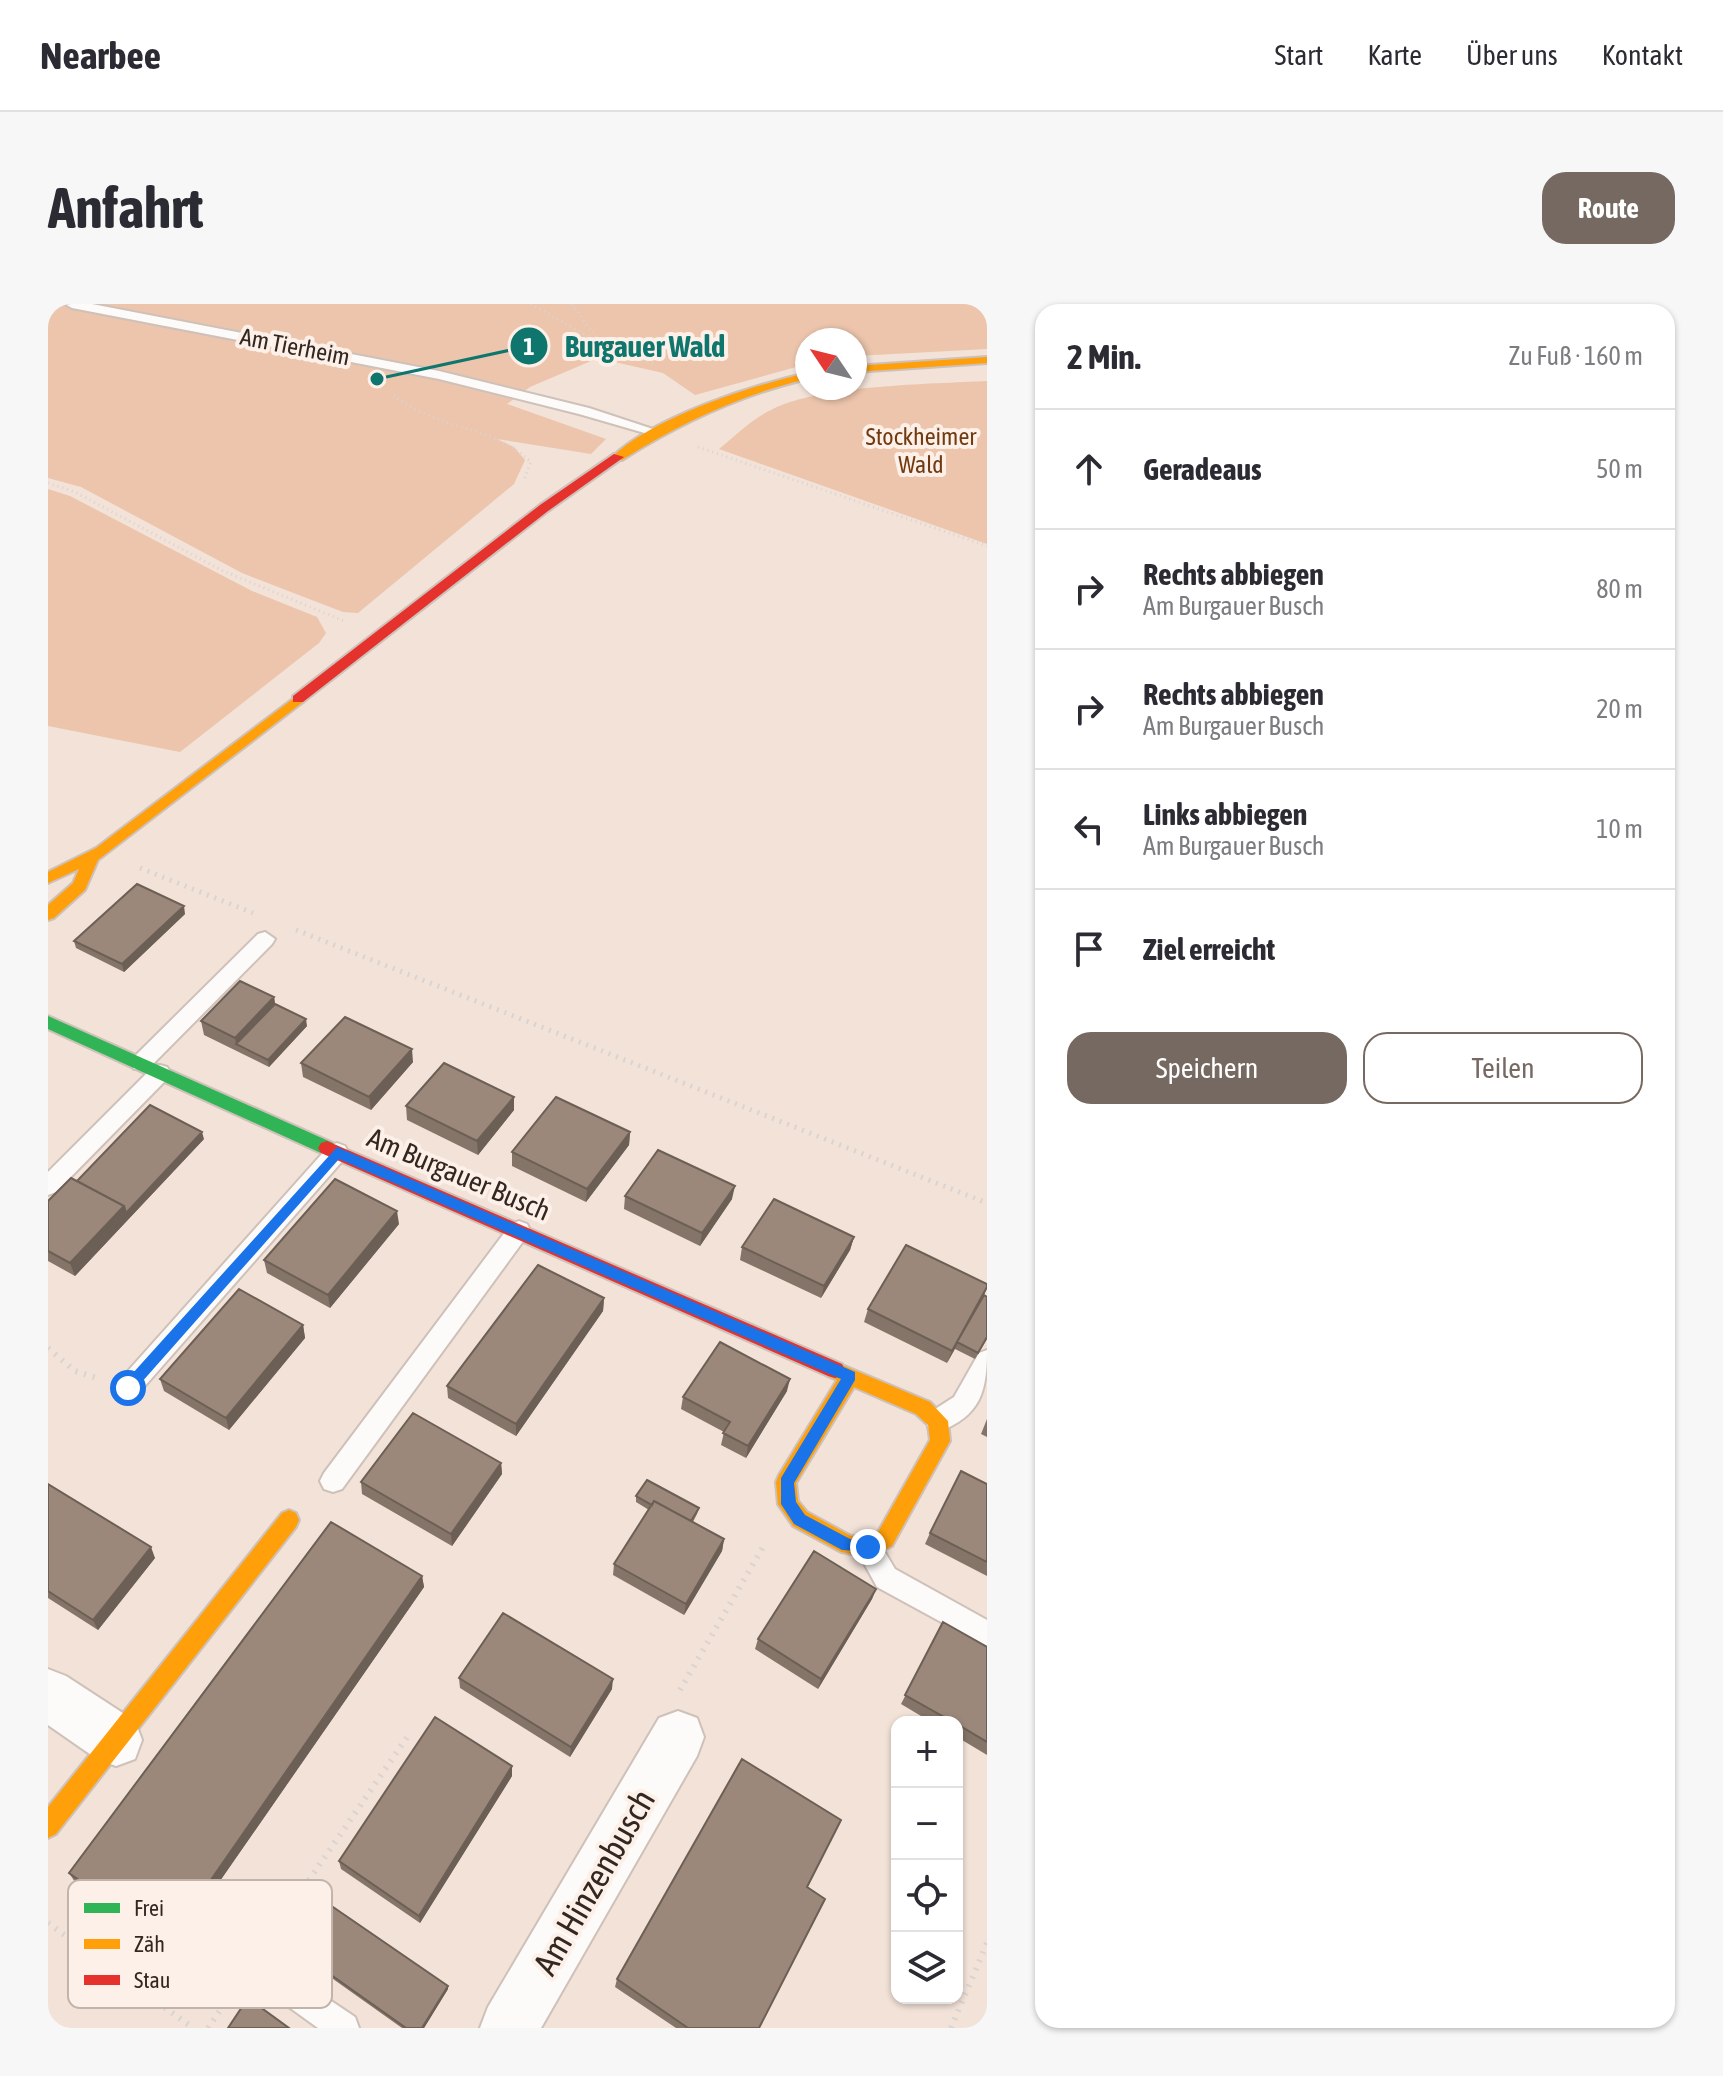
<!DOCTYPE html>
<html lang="de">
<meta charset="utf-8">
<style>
:root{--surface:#fff;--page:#f7f7f7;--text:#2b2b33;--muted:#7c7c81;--line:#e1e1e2;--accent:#766961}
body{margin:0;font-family:"Asap Condensed",sans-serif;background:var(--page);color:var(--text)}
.controls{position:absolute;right:24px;bottom:24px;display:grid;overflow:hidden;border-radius:16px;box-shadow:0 2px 6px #0004}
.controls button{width:72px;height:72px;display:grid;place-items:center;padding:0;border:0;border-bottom:2px solid var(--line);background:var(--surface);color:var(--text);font:40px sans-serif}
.compass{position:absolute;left:747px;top:24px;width:72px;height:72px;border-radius:50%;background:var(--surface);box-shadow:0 2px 6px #0004;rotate:305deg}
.stop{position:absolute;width:24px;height:24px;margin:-18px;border:6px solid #1a73e8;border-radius:50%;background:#fff}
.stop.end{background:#1a73e8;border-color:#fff;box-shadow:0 2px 8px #0008}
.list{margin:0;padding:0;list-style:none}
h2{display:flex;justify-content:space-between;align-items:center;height:104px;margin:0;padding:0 32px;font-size:34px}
h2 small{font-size:26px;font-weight:400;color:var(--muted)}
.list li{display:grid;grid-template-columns:52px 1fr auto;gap:24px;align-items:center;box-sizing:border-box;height:120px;padding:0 32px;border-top:2px solid var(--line)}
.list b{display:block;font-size:30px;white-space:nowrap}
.list p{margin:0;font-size:26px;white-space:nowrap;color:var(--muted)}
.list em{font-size:26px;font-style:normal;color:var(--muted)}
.actions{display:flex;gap:16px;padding:24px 32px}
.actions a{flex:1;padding:18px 0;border:2px solid var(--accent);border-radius:24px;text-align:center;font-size:28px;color:var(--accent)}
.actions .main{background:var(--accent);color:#fff}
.icon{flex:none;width:44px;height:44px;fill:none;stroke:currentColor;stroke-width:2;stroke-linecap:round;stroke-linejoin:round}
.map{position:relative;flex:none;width:939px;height:1724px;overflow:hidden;border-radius:24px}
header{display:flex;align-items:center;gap:48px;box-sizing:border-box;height:112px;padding:0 40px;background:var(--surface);border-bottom:2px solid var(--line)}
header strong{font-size:38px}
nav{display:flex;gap:44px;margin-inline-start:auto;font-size:28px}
.intro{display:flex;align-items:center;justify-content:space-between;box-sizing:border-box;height:192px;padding:0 48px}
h1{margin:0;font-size:56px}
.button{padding:20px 36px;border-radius:24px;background:var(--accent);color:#fff;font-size:28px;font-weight:700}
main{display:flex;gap:48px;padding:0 48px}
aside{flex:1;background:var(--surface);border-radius:24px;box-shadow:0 2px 6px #0004}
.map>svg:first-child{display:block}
.green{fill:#ecc5ac}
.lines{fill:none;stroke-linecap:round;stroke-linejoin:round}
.lane-casing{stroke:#cec1b9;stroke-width:4}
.street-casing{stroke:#cec1b9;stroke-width:4}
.fast-casing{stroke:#cec1b9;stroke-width:4}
.slow-casing{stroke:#cec1b9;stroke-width:4}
.jam-casing{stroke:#cec1b9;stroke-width:4}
.path-far2{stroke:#d9d4d1;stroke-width:3;stroke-dasharray:1 4;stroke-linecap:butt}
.path-far1{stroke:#d9d4d1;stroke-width:5;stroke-dasharray:2 6;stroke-linecap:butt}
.path{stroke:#d9d4d1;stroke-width:6;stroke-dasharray:2 7;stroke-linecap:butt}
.lane{fill:#fdfbf9;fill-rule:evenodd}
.street{fill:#fdfbf9;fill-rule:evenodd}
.fast{fill:#30b455;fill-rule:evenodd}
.slow{fill:#ff9f0a;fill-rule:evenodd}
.jam{fill:#e5322d;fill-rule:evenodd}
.wall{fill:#857569}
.shaded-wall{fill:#6c5f55}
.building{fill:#9b887a;stroke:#6c5f55;stroke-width:2}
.route{fill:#1a73e8}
.labels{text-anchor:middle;stroke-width:8;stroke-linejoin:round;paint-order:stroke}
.far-street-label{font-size:24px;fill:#332821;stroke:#fdf0e9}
.far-park-label{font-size:24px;fill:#713a10;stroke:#fdf0e9}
.street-label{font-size:28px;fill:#332821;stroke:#fdf0e9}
.near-street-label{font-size:34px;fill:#332821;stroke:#fdf0e9}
.key{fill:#fdf0e9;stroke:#c0b4ad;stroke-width:2}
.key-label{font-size:22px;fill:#332821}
.leader{fill:none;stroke:#0f766e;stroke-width:3}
.callout-dot{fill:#0f766e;stroke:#fdf0e9;stroke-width:3}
.mark-label{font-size:24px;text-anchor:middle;font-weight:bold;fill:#fff}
.callout-label{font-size:30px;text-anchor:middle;font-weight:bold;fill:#0f766e;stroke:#fdf0e9;stroke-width:8;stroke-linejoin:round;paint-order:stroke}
</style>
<header>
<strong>Nearbee</strong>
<nav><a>Start</a><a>Karte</a><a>Über uns</a><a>Kontakt</a></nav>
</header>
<div class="intro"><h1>Anfahrt</h1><a class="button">Route</a></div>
<main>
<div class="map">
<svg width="939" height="1724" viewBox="0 0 939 1724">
<rect width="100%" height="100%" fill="#f2e2d8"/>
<path class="green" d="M 0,0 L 939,0 L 939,45 L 807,52 L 807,36 L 759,36 L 759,60 L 647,91 L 615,69 L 562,57 L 543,57 L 482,83 L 459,100 L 558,135 L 543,150 L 449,135 L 466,143 L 477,156 L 466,180 L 310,309 L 295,308 L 194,269 L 33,183 L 0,174 Z
M 939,77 L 939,240 L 671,145 C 688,131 705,114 725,105 C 773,81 883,80 939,77 Z
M 0,185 L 22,192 L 204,287 L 269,313 L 278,329 L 271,339 L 132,448 L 0,422 Z"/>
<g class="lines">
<g class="lane-casing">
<path id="lane" d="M 17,0 L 44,0 L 391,67 L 541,104 L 614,128 L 607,132 L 531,110 L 391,75 L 24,4 Z
M 217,628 L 227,635 L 224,640 L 100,765 L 86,765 L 83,759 L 86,753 L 210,630 Z
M 112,761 L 119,763 L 123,769 L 119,775 L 8,888 L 0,891 L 0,868 L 105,763 Z
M 289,839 L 297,842 L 300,848 L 297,854 L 89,1091 L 80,1095 L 71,1091 L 68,1084 L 71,1077 L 281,842 Z
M 471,917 L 479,920 L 482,926 L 479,932 L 294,1185 L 285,1188 L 276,1185 L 272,1177 L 276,1169 L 463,920 Z
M 939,1046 C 939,1087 933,1112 890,1128 L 881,1125 L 878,1117 L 881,1109 L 906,1093 L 931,1049 Z
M 820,1231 L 829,1235 L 847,1265 L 939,1316 L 939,1343 L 829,1283 L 807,1243 L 811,1235 Z
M 231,1662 L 307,1713 L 311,1724 L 270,1724 L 220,1688 L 216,1677 L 220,1666 Z"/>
</g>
<g class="street-casing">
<path id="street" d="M 0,1365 L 18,1372 L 87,1417 L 94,1436 L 87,1455 L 68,1462 L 49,1455 L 0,1421 Z
M 630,1407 L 649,1414 L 656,1433 L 649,1452 L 493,1724 L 432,1724 L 440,1703 L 611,1414 Z"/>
</g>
<g class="fast-casing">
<path id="fast" d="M 0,712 L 285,839 L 288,844 L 285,849 L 273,849 L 0,725 Z"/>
</g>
<g class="slow-casing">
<path id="slow" d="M 939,53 L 939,59 L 807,68 L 807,62 Z
M 759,69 L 759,75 C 692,91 632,119 574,156 L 564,153 C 606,113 702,82 759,69 Z
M 250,391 L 255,392 L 255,398 L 50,556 L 37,586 L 6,614 L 0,616 L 0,601 L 25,579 L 31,565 L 0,579 L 0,568 L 48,544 Z
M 787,1058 L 882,1098 L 900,1117 L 902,1137 L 844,1242 L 820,1253 L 793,1248 L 745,1222 L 730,1200 L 728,1178 L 731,1171 L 789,1076 L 780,1072 L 777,1066 L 780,1060 ZM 806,1083 L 868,1110 L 880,1121 L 882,1136 L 830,1228 L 819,1233 L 803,1232 L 759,1208 L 750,1197 L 748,1179 Z
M 241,1206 L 248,1209 L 251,1216 L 248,1223 L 8,1530 L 0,1534 L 0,1503 L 234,1209 Z"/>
</g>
<g class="jam-casing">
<path id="jam" d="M 566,150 L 576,153 L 500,207 L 255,398 L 245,398 L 245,392 L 492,201 Z
M 279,837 L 794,1060 L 797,1066 L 794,1072 L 787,1074 L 780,1072 L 273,849 L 270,844 L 273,839 Z"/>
</g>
<path class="path-far2" d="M 483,0 L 553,40 L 608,61
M 524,0 L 550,36
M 346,91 C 387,126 444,120 483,158 L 476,176
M 650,143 L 939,242
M 0,179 L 27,188 L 173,266 L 296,317"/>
<path class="path-far1" d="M 92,564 L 205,609
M 248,626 L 939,899"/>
<path class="path" d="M 0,1044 L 27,1067 L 49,1074
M 632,1386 L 715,1243
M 0,1619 L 145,1724
M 215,1643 L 362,1429
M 160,1724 L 194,1674
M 903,1724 L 939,1639"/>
<use href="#lane" class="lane"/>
<use href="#street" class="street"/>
<use href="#fast" class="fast"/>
<use href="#slow" class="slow"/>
<use href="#jam" class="jam"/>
</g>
<path class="wall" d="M 137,610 L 76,668 L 28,644 L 26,637 Z
M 226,693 L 227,700 L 259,722 L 221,763 L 156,731 L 153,717 Z
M 365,758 L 323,806 L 255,773 L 253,759 Z
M 466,793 L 466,806 L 430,851 L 359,816 L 358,802 Z
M 582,828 L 581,841 L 538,898 L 464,862 L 464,848 Z
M 156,835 L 27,972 L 0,957 L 0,897 L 29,877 Z
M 577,892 L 684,895 L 652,942 L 576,905 Z
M 351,920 L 282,1004 L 219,969 L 216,956 Z
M 806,933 L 802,946 L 773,994 L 692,956 L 694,943 Z
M 939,984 L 936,991 L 939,993 L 939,1035 L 927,1055 L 907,1045 L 899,1059 L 816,1018 L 820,1005 Z
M 556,994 L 555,1007 L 468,1132 L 400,1094 L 399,1082 Z
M 255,1021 L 257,1034 L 181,1126 L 116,1087 L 112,1075 Z
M 739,1087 L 698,1154 L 673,1141 L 676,1128 L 633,1105 L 635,1093 Z
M 939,1115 L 939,1133 L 933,1130 Z
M 453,1159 L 454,1170 L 404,1242 L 314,1190 L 313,1178 Z
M 0,1180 L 107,1254 L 50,1326 L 0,1294 Z
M 939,1180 L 939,1272 L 877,1240 L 882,1229 Z
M 588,1192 L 651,1204 L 649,1210 L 645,1218 L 676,1235 L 674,1247 L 636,1311 L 565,1271 L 566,1260 L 601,1206 L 588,1198 Z
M 374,1272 L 376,1283 L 124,1646 L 27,1578 L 21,1569 Z
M 828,1285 L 824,1295 L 770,1385 L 707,1345 L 710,1335 Z
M 895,1318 L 939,1343 L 939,1451 L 909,1433 L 909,1418 L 883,1418 L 853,1400 Z
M 411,1374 L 564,1385 L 522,1453 L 412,1384 Z
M 464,1462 L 464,1472 L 372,1619 L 293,1565 L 291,1557 Z
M 759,1583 L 711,1724 L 628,1724 L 567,1683 L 569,1675 Z
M 238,1639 L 400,1685 L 376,1724 L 354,1724 L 240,1643 Z"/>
<path class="shaded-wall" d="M 136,602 L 137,610 L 76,668 L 74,660 Z
M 226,693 L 228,707 L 188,740 L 187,734 Z
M 258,715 L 259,722 L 221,763 L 220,756 Z
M 364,745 L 365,758 L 323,806 L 321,793 Z
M 466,793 L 466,806 L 430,851 L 429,837 Z
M 154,828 L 156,835 L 27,972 L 22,959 L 76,902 Z
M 582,828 L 581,841 L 538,898 L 539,885 Z
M 687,882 L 684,895 L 652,942 L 654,929 Z
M 349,907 L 351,920 L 282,1004 L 280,991 Z
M 806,933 L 802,946 L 773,994 L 776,982 Z
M 939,983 L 935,993 L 899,1059 L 904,1047 Z
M 556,994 L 555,1007 L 468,1132 L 468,1120 Z
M 255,1021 L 257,1034 L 181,1126 L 178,1114 Z
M 742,1075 L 739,1087 L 698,1154 L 700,1142 Z
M 453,1159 L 454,1170 L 404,1242 L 403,1230 Z
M 676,1235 L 674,1247 L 636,1311 L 638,1300 Z
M 103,1243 L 107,1254 L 50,1326 L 45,1316 Z
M 374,1272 L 376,1283 L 124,1646 L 119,1639 Z
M 828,1285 L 824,1295 L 770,1385 L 773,1375 Z
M 565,1375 L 564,1385 L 522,1453 L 523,1443 Z
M 464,1462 L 464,1472 L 372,1619 L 371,1612 Z
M 400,1682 L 400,1685 L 376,1724 L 374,1724 Z"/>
<path class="building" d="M 89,580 L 136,602 L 74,660 L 26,637 Z
M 192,677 L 226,693 L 187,734 L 153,717 Z
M 227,700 L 258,715 L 220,756 L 188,740 Z
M 297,713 L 364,745 L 321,793 L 253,759 Z
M 396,759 L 466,793 L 429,837 L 358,802 Z
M 508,793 L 582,828 L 539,885 L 464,848 Z
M 102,801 L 154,828 L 78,909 L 76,902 L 29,877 Z
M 610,846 L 687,882 L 654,929 L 577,892 Z
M 23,874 L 76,902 L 22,959 L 0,947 L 0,897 Z
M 287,875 L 349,907 L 280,991 L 216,956 Z
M 726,895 L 806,933 L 776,982 L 694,943 Z
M 858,941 L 939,980 L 939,983 L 904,1047 L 820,1005 Z
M 490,961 L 556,994 L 468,1120 L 399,1082 Z
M 191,985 L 255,1021 L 178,1114 L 112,1075 Z
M 936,991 L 939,993 L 939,1033 L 930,1049 L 909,1038 Z
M 672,1038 L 742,1075 L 700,1142 L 675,1129 L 682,1118 L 635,1093 Z
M 365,1109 L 453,1159 L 403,1230 L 313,1178 Z
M 913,1167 L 939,1180 L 939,1258 L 882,1229 Z
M 599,1176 L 651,1204 L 643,1217 L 606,1197 L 604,1201 L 588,1192 Z
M 0,1180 L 103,1243 L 45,1316 L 0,1287 Z
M 606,1197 L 676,1235 L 638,1300 L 566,1260 Z
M 283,1218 L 374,1272 L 119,1639 L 21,1569 Z
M 766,1247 L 828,1285 L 773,1375 L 710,1335 Z
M 455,1309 L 565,1375 L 523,1443 L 411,1374 Z
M 895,1318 L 939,1343 L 939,1438 L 909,1420 L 909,1418 L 905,1418 L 857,1391 Z
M 387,1413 L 464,1462 L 371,1612 L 291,1557 Z
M 694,1455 L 793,1516 L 759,1583 L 777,1595 L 711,1724 L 640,1724 L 569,1675 Z
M 269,1592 L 400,1682 L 374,1724 L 358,1724 L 238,1639 Z
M 200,1694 L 241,1724 L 180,1724 Z"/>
<path class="route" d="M 289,843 L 807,1068 L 807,1076 L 746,1179 L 748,1198 L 757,1211 L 802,1235 L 825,1238 L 825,1248 L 794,1246 L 746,1220 L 733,1200 L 733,1174 L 793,1075 L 291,855 L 85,1088 L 75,1088 L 75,1080 Z"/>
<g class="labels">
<g class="far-street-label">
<text transform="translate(247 43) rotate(11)" y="8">Am Tierheim</text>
</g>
<g class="far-park-label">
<text x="873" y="141">Stockheimer<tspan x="873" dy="28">Wald</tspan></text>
</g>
<g class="street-label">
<text transform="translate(411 870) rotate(23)" y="10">Am Burgauer Busch</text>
</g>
<g class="near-street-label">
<text transform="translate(546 1578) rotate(-60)" y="12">Am Hinzenbusch</text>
</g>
</g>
<rect x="20" y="1576" width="264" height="128" rx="12" class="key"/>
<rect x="36" y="1599" width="36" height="10" fill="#30b455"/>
<rect x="36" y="1635" width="36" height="10" fill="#ff9f0a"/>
<rect x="36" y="1671" width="36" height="10" fill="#e5322d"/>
<g class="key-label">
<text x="86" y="1612">Frei</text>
<text x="86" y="1648">Zäh</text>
<text x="86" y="1684">Stau</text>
</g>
<path class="leader" d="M329 75L481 42"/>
<g class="callout-dot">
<circle cx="329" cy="75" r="8"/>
<circle cx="481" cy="42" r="20"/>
</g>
<g class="mark-label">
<text x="481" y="51">1</text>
</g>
<g class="callout-label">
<text x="597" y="53">Burgauer Wald</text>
</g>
</svg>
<div class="controls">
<button>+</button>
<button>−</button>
<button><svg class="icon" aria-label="locate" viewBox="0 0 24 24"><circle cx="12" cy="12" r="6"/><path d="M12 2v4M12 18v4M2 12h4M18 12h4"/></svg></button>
<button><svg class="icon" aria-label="layers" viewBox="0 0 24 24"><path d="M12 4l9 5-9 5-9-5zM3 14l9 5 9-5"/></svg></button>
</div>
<svg class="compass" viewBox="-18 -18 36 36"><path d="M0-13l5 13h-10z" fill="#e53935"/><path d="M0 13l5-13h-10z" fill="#7c7c81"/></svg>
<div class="stop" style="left:80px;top:1084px"></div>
<div class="stop end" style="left:820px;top:1243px"></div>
</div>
<aside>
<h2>2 Min.<small>Zu Fuß · 160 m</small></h2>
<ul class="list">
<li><svg class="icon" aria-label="ahead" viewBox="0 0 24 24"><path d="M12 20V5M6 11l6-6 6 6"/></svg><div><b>Geradeaus</b></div><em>50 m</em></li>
<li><svg class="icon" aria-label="right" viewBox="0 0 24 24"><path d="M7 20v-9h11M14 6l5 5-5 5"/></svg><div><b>Rechts abbiegen</b><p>Am Burgauer Busch</p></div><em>80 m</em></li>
<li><svg class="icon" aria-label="right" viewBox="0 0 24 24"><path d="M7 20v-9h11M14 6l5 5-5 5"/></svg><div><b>Rechts abbiegen</b><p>Am Burgauer Busch</p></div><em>20 m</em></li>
<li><svg class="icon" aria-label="left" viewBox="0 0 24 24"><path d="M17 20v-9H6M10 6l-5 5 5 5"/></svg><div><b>Links abbiegen</b><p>Am Burgauer Busch</p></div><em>10 m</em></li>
<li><svg class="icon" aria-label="arrive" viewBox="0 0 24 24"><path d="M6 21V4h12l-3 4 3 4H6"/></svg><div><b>Ziel erreicht</b></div></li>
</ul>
<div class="actions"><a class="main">Speichern</a><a>Teilen</a></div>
</aside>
</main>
